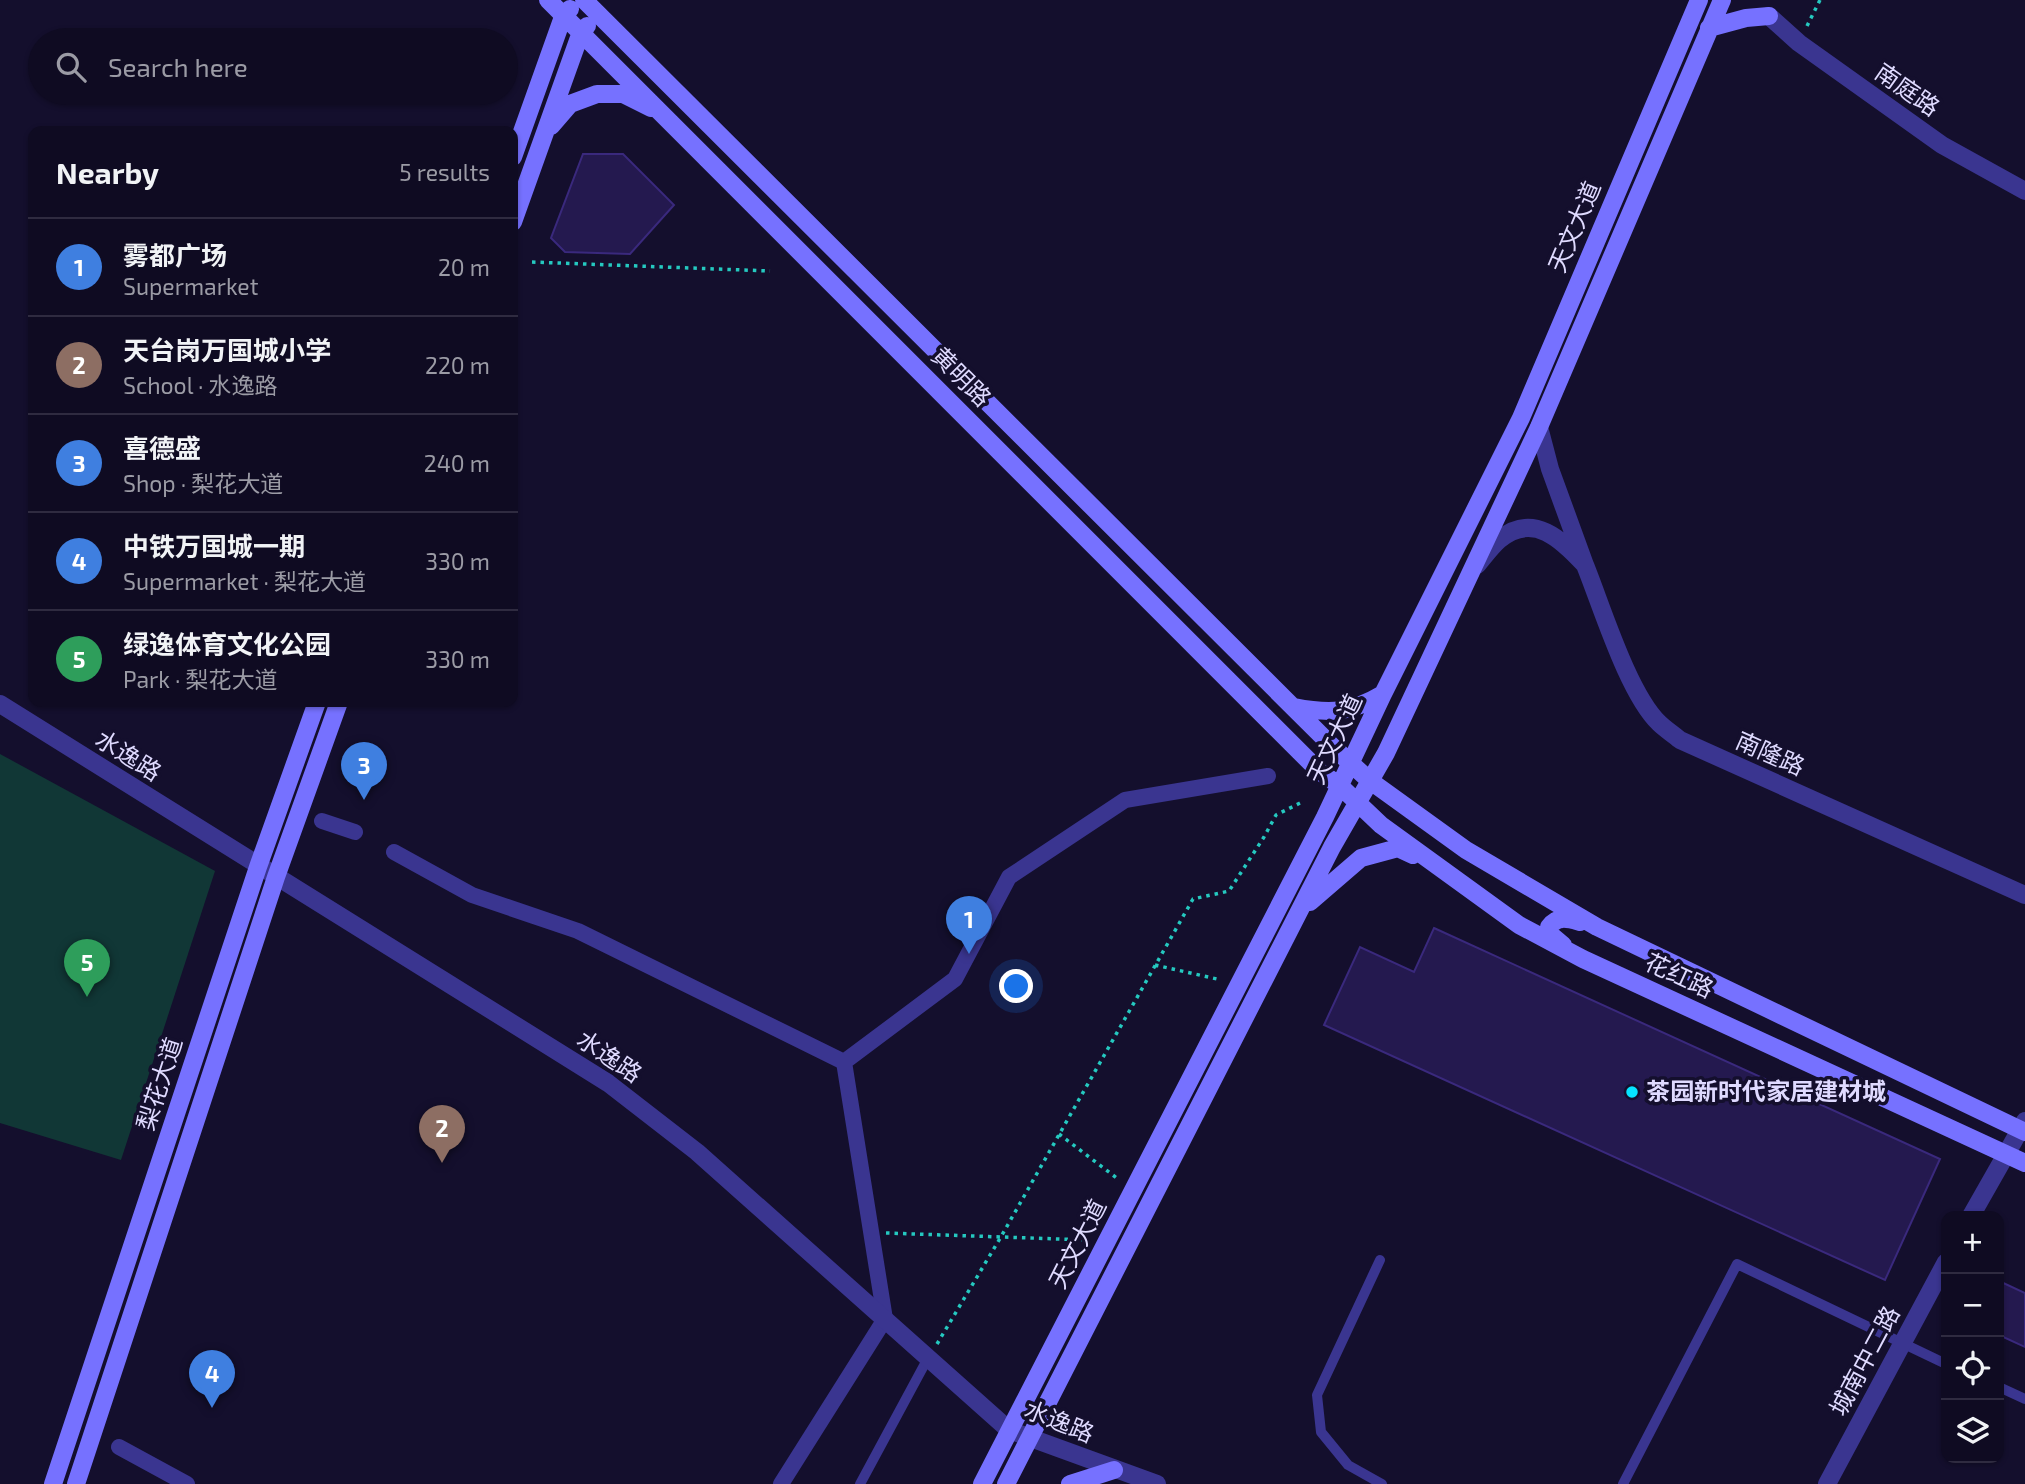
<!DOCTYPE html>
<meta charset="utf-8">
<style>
:root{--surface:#0f0b22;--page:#18142a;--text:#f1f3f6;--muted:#9b9ba5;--line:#2f2b40;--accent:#06e3ff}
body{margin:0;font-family:"Exo 2","Noto Sans SC",sans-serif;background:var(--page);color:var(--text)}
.controls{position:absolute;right:21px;bottom:21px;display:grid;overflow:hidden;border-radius:14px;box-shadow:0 2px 5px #0004}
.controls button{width:63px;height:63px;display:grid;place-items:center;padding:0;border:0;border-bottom:2px solid var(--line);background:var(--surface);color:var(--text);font:35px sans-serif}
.you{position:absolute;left:1017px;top:987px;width:24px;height:24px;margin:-18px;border:5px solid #fff;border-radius:50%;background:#1a73e8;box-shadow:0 0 0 10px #1a73e833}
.badge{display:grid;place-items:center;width:46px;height:46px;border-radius:50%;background:var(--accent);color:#fff;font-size:23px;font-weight:700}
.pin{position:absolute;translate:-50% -58px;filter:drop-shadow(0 2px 4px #0008)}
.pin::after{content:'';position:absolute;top:37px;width:24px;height:21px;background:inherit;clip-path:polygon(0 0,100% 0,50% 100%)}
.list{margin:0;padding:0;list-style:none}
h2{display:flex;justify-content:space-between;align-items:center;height:91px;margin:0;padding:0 28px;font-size:30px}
h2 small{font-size:23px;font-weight:400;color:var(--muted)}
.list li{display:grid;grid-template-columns:46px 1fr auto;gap:21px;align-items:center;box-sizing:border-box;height:98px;padding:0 28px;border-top:2px solid var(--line)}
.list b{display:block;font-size:26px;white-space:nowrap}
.list p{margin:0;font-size:23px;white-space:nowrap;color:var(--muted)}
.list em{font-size:23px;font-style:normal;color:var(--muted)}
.icon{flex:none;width:38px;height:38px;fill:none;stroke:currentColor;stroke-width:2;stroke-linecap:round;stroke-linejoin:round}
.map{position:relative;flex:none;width:2025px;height:1484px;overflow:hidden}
.search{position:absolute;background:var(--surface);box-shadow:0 2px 5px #0004;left:28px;top:28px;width:490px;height:77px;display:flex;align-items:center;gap:18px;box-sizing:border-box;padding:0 24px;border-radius:38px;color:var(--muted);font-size:26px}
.panel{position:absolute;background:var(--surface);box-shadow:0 2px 5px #0004;left:28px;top:126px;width:490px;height:581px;border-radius:14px}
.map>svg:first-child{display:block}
.green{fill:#113736}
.building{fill:#24194f;stroke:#3a297d;stroke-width:2}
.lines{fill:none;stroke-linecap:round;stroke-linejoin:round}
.path{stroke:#25c9c0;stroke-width:3.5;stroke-dasharray:3.5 5;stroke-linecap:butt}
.service{stroke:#3a3590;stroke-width:10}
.pedestrian{stroke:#3a3590;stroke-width:16}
.tertiary{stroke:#3a3590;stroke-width:18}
.secondary{stroke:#7671ff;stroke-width:18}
.poi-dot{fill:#06e3ff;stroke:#140f2d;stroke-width:2.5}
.labels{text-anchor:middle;stroke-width:7;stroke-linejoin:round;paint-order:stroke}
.street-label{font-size:24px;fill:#dfdaff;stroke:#140f2d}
.poi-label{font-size:24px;font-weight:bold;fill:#dfdaff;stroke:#140f2d;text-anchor:start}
</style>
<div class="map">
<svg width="2025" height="1484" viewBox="0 0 2025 1484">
<rect width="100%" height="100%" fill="#140f2d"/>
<path class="green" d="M 0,754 L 215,871 L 121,1160 L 0,1123 Z"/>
<path class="building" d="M 583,154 L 623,154 L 674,205 L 630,254 L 565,252 L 551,238 Z
M 1434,928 L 1940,1159 L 1885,1280 L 1324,1025 L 1360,947 L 1414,972 Z
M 1999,1281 L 2025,1293 L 2025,1347 L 1999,1335 Z"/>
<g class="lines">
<path class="path" d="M 1807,26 L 1820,0
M 532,262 L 770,271
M 1155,965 L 1217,979
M 1059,1134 L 1118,1179
M 886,1233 L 1088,1240
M 937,1344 L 1002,1235 L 1193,899 L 1229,891 L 1264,837 L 1276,815 L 1300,803"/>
<path class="service" d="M 1380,1260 L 1317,1395 L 1321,1432 L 1348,1465 L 1382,1484
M 1999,1387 L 2025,1399
M 860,1484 L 928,1358
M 1623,1484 L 1737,1264 L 1946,1364"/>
<path class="pedestrian" d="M 322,821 L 355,832
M 394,852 L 472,895 L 578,931 L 844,1062 L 955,979 L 1009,877 L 1125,800 L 1268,776
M 119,1447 L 187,1484
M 781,1484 L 885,1319 L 844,1062"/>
<path class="tertiary" d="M 1769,16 L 1799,43 L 1942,145 L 2025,191
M 1477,565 C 1484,557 1491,547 1499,540 C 1533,511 1562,540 1585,565 L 1550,469 L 1539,427
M 1585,565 C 1602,607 1628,693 1659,723 C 1665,729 1673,734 1680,740 L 2025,895
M 0,704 L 608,1083 L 697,1152 L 1009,1430 L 1157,1484
M 1971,1216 L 2025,1121
M 1827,1484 L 1946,1262"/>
<path class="secondary" d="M 548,0 L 1319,771 L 1340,786 L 1381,825 L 1519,925 L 1583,959 L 2025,1163
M 584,0 L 1333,747 L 1369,780 L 1466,850 L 1597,927 L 2025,1132
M 1709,28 L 1746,18 L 1769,16
M 551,126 L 570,104 L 597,94 L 623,94 L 651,108
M 513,157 L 564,14 L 570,9
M 513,222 L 581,32 L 587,26
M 1294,707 C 1330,714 1351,713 1383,694
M 1310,902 L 1361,858 L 1398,848 L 1413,855
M 1563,945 L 1550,934 L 1549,927 C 1557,915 1569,919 1580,922
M 53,1484 L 258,867 L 317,702
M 76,1484 L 276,877 L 339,702
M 982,1484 L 1325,817 L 1383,694 L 1521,418 L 1699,0
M 1006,1484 L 1332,847 L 1386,753 L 1539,427 L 1722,0
M 1070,1484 L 1114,1470"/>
</g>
<circle class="poi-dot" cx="1632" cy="1092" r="7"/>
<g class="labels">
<g class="street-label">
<text transform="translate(1907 90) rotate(35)" y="8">南庭路</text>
<text transform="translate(1575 227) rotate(-67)" y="8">天文大道</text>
<text transform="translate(961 377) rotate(45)" y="8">黄明路</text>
<text transform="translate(1335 739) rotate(-65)" y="8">天文大道</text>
<text transform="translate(1770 754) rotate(24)" y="8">南隆路</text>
<text transform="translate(128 756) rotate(32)" y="8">水逸路</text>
<text transform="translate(1679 976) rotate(25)" y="8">花红路</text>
<text transform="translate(609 1057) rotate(34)" y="8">水逸路</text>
<text transform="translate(160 1084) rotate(-72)" y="8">梨花大道</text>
<text transform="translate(1078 1244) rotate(-63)" y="8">天文大道</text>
<text transform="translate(1865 1361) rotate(-62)" y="8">城南中二路</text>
<text transform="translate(1059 1422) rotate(22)" y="8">水逸路</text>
</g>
<g class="poi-label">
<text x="1646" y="1100">茶园新时代家居建材城</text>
</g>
</g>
</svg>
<div class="controls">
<button>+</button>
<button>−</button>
<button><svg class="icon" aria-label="locate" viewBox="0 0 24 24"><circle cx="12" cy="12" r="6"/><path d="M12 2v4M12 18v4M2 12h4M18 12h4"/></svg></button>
<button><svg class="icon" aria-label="layers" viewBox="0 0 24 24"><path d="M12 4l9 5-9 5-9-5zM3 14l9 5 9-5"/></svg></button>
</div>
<div class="you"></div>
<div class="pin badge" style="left:969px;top:954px;background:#3f7fe0">1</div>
<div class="pin badge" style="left:442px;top:1163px;background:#8d6e63">2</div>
<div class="pin badge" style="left:364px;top:800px;background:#3f7fe0">3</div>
<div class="pin badge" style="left:212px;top:1408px;background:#3f7fe0">4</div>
<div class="pin badge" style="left:87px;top:997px;background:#2e9e5b">5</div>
<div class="search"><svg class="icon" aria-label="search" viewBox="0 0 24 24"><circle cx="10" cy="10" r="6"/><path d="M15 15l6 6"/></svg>Search here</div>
<section class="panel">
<h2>Nearby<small>5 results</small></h2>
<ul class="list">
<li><span class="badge" style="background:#3f7fe0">1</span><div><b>雾都广场</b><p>Supermarket</p></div><em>20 m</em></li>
<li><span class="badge" style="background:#8d6e63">2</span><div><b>天台岗万国城小学</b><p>School · 水逸路</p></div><em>220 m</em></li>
<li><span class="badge" style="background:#3f7fe0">3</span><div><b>喜德盛</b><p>Shop · 梨花大道</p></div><em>240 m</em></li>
<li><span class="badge" style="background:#3f7fe0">4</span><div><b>中铁万国城一期</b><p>Supermarket · 梨花大道</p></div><em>330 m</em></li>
<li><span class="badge" style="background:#2e9e5b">5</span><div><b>绿逸体育文化公园</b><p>Park · 梨花大道</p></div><em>330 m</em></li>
</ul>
</section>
</div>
